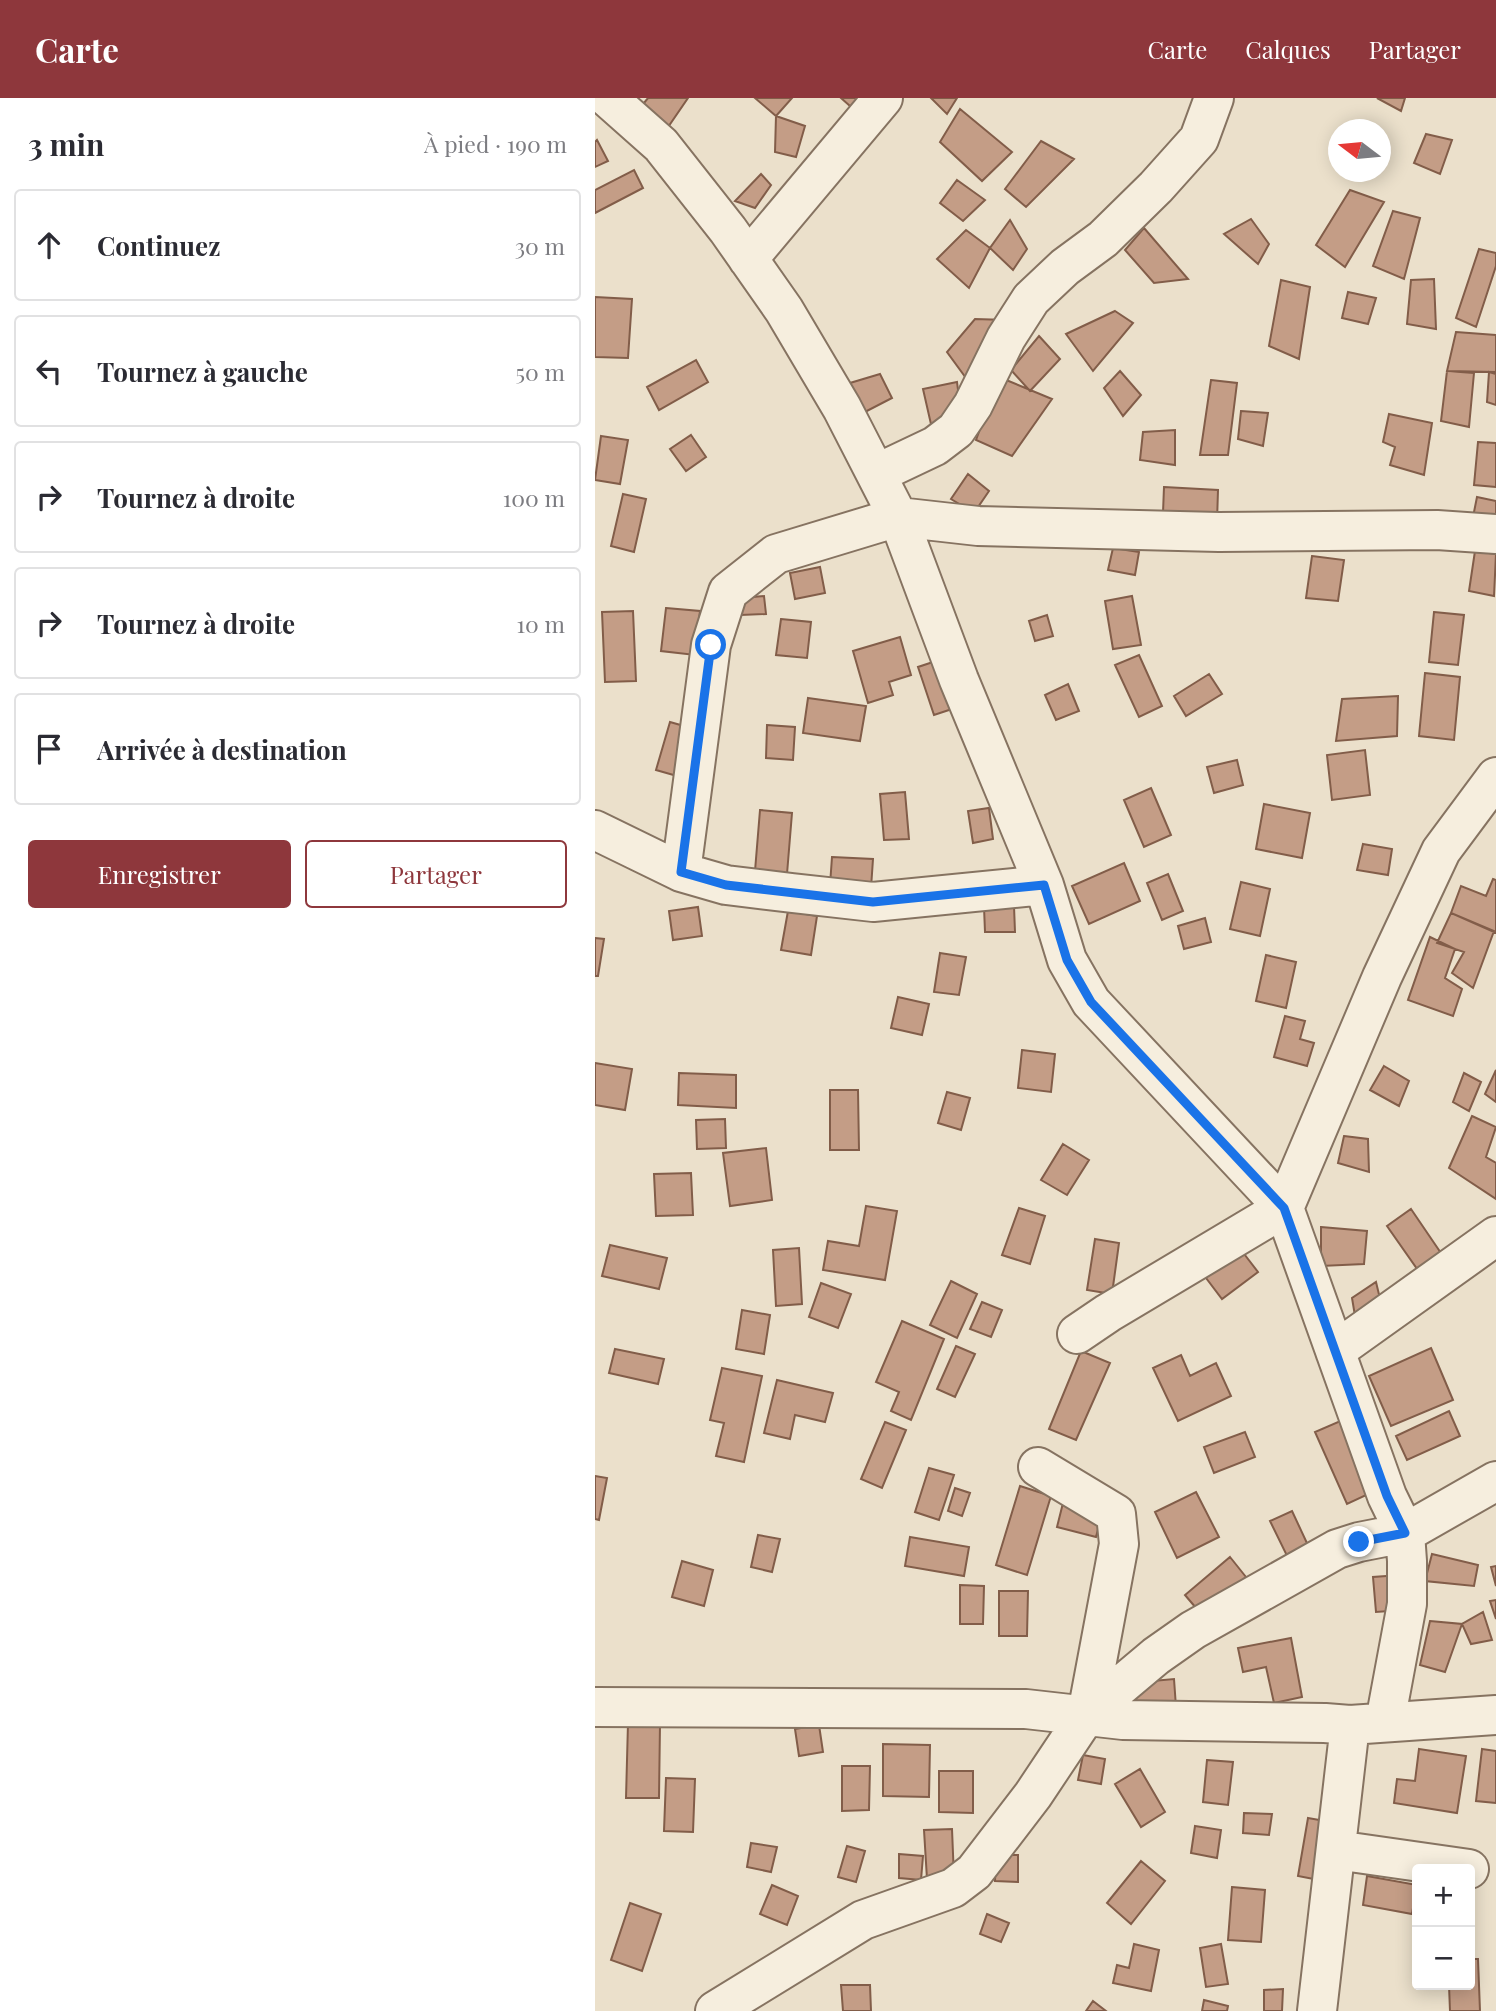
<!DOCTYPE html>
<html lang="fr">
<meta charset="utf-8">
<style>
:root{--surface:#fff;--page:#f7f7f7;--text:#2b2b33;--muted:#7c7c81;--line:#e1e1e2;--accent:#8e373c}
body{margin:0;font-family:"Playfair Display",serif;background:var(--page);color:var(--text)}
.controls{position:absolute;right:21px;bottom:21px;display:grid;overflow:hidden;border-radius:7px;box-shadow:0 4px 18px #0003}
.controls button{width:63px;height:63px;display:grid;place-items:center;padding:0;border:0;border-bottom:2px solid var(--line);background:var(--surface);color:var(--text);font:35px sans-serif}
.compass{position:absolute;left:733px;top:21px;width:63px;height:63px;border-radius:50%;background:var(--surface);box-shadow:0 4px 18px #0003;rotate:286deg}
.stop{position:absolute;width:21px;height:21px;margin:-16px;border:5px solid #1a73e8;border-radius:50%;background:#fff}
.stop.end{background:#1a73e8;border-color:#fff;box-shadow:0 2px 7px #0008}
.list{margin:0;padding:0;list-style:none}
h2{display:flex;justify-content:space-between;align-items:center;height:91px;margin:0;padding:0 28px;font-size:30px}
h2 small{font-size:23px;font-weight:400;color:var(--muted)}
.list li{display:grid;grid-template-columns:46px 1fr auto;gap:21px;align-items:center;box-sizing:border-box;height:112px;margin:0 14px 14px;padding:0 14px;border:2px solid var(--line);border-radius:7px}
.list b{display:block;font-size:26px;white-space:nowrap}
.list em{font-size:23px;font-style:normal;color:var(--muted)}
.actions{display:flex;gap:14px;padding:21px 28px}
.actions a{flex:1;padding:16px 0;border:2px solid var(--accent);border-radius:7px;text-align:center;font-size:24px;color:var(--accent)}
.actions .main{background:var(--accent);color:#fff}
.icon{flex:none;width:38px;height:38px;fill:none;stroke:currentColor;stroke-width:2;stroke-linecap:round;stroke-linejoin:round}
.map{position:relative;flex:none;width:901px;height:1913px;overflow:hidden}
header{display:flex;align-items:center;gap:42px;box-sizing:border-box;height:98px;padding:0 35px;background:var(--accent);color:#fff}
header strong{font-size:33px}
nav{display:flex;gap:38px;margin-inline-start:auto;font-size:24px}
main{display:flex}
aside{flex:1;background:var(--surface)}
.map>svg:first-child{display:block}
.building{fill:#c49d86;stroke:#825d49;stroke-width:2}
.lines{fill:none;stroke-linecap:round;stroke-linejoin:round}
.minor-casing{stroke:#867361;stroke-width:42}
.minor{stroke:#f6eede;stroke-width:38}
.route{stroke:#1a73e8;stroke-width:9}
</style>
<header>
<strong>Carte</strong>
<nav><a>Carte</a><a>Calques</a><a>Partager</a></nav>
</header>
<main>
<aside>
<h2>3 min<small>À pied · 190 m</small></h2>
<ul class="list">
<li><svg class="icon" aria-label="ahead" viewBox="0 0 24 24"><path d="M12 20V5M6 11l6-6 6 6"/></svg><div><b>Continuez</b></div><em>30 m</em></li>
<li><svg class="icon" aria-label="left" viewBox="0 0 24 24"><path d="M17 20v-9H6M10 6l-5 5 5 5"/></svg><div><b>Tournez à gauche</b></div><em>50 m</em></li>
<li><svg class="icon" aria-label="right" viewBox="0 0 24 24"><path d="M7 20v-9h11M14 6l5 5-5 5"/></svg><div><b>Tournez à droite</b></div><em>100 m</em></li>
<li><svg class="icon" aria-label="right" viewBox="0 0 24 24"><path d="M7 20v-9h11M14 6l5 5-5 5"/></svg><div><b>Tournez à droite</b></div><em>10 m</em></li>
<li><svg class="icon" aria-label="arrive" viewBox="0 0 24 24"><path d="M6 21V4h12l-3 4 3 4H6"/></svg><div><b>Arrivée à destination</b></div></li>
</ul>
<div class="actions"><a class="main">Enregistrer</a><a>Partager</a></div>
</aside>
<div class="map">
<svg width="901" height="1913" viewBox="0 0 901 1913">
<rect width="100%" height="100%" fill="#ebe0cb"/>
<path class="building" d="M 53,0 L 93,0 L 69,35 L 44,11 Z
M 160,0 L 197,0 L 181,18 Z
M 246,0 L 286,0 L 265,17 Z
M 336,0 L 362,0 L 352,16 Z
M 782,0 L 810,0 L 806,13 Z
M 365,11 L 417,54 L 387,83 L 345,44 Z
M 181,18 L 210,28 L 201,59 L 180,54 Z
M 831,36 L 857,42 L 845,76 L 819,65 Z
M 2,42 L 13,63 L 0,69 L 0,44 Z
M 446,43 L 479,61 L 431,109 L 410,91 Z
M 39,72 L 48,90 L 0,115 L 0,92 Z
M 166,76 L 176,87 L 160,110 L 140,103 Z
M 362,82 L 390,102 L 368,123 L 345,105 Z
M 755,92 L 789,104 L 750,169 L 721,147 Z
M 798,113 L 825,120 L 809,181 L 778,168 Z
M 656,121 L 674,146 L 663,166 L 629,136 Z
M 415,122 L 432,151 L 418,172 L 395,150 Z
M 549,130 L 593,181 L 559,185 L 530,152 Z
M 371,132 L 395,150 L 374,190 L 342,161 Z
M 884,151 L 901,155 L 901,168 L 881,229 L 861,220 Z
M 839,181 L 841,231 L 812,226 L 816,182 Z
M 686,182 L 715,189 L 704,261 L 674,248 Z
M 753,194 L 781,200 L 773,226 L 747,220 Z
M 0,199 L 37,201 L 33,260 L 0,259 Z
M 520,213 L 538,225 L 498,273 L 471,236 Z
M 380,221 L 411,222 L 371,280 L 352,254 Z
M 861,234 L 901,237 L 901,274 L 852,273 Z
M 444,238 L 465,261 L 435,293 L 416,272 Z
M 101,262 L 113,284 L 64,312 L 52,289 Z
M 525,273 L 546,297 L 528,318 L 509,290 Z
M 852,273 L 879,275 L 874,329 L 846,323 Z
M 894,274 L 901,276 L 901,307 L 892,304 Z
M 285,276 L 297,300 L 266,316 L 255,285 Z
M 404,279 L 457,301 L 417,358 L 381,342 Z
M 616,282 L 642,285 L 633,357 L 605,357 Z
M 362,284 L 367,324 L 338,335 L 328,291 Z
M 646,313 L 673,315 L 668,348 L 643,341 Z
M 794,316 L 837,325 L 829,377 L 795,367 L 800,349 L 788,344 Z
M 580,332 L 580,367 L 545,362 L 548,334 Z
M 96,337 L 111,359 L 91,373 L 75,351 Z
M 6,338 L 33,342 L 25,386 L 0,382 Z
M 883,344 L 901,345 L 901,389 L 879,387 Z
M 373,376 L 394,393 L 379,415 L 356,401 Z
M 569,389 L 623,392 L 622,424 L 568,415 Z
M 28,396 L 51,401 L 39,454 L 16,448 Z
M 882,399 L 901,403 L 901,429 L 877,424 Z
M 518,450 L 544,454 L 540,477 L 513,472 Z
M 880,453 L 901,456 L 899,498 L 874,493 Z
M 717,458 L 749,462 L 743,503 L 711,500 Z
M 225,469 L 230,495 L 200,501 L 195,475 Z
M 169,498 L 171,516 L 146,517 L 146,500 Z
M 537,498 L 546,547 L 518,551 L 510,503 Z
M 71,510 L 105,513 L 100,557 L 66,553 Z
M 38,513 L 41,583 L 10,584 L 7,514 Z
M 839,514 L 869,517 L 863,567 L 834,564 Z
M 452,517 L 458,538 L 440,543 L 434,523 Z
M 186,521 L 216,524 L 212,560 L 181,557 Z
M 305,539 L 316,577 L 294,584 L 298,597 L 273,605 L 258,553 Z
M 544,557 L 567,608 L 544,619 L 520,567 Z
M 350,560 L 366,608 L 339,617 L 323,569 Z
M 830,575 L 865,579 L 859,642 L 824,638 Z
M 614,576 L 627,596 L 591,618 L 579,598 Z
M 473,586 L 484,613 L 461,622 L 450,597 Z
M 803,598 L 802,638 L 741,643 L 747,601 Z
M 213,600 L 271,608 L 265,643 L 208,635 Z
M 75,624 L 96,630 L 82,678 L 61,672 Z
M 172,627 L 200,629 L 198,662 L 171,660 Z
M 770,652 L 775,697 L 737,702 L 732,657 Z
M 642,662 L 648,687 L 619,695 L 612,669 Z
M 556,690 L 576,737 L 549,749 L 529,702 Z
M 310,694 L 314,741 L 289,742 L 285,696 Z
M 669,706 L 715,715 L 707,760 L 661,751 Z
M 394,710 L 398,741 L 378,745 L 373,713 Z
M 165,712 L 197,715 L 192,776 L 160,773 Z
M 768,746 L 797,751 L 793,777 L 762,772 Z
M 237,759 L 278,761 L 276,790 L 235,787 Z
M 529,765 L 545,803 L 494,826 L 477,788 Z
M 573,776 L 588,813 L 567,822 L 552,785 Z
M 898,781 L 901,782 L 901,835 L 856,815 L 866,788 L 891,798 Z
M 646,784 L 675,791 L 665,838 L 635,831 Z
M 419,808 L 420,834 L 390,834 L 389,809 Z
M 103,809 L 107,838 L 78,842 L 74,813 Z
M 193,813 L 222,818 L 216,857 L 186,852 Z
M 856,815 L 899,833 L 878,890 L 857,875 L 869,854 L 842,845 Z
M 610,820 L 616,844 L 589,851 L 583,828 Z
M 835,839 L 860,851 L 850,880 L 867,891 L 858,918 L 813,902 Z
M 0,840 L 9,841 L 3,878 L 0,878 Z
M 345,855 L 371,859 L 364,897 L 339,894 Z
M 671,857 L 701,864 L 691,910 L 661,903 Z
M 303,899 L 334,906 L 327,937 L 296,930 Z
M 690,918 L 710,923 L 705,941 L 719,945 L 712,968 L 679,959 Z
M 427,952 L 460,956 L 456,994 L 423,990 Z
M 0,965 L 37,971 L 30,1012 L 0,1007 Z
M 789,968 L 814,983 L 804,1008 L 775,992 Z
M 901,972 L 901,1004 L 890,996 Z
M 84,975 L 141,977 L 141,1010 L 83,1007 Z
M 869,975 L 886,984 L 874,1013 L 858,1004 Z
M 235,992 L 263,992 L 264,1052 L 235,1052 Z
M 352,994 L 375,1000 L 366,1032 L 343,1025 Z
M 877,1018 L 901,1029 L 891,1059 L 901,1065 L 901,1101 L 854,1070 Z
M 130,1021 L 131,1050 L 102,1051 L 101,1022 Z
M 749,1038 L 773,1041 L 774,1074 L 743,1065 Z
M 468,1046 L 494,1062 L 472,1097 L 446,1082 Z
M 171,1050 L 177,1102 L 135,1108 L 128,1055 Z
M 96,1075 L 98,1117 L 61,1118 L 59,1076 Z
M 271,1108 L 302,1113 L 290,1182 L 228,1172 L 233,1143 L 264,1148 Z
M 424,1110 L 450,1118 L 435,1166 L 407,1157 Z
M 816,1111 L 850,1161 L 827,1178 L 792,1128 Z
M 726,1129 L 772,1133 L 769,1166 L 726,1168 Z
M 500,1141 L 524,1145 L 517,1196 L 492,1192 Z
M 15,1147 L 72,1160 L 64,1191 L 7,1178 Z
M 643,1148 L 663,1174 L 627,1201 L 608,1176 Z
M 204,1150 L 207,1206 L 181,1208 L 178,1152 Z
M 356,1183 L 382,1196 L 362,1240 L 335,1227 Z
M 781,1184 L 787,1209 L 761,1224 L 757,1200 Z
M 226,1185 L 256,1196 L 243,1230 L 214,1219 Z
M 387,1204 L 407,1212 L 396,1239 L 375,1231 Z
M 147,1212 L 175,1217 L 169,1256 L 141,1251 Z
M 307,1223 L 349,1241 L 316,1322 L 296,1313 L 304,1294 L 281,1284 Z
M 361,1248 L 380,1256 L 360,1299 L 342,1291 Z
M 836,1250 L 858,1302 L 796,1328 L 774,1278 Z
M 20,1251 L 69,1261 L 63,1286 L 14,1275 Z
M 486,1253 L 515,1265 L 481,1342 L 454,1331 Z
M 586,1257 L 595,1278 L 621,1265 L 636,1298 L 583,1323 L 558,1270 Z
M 127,1270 L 167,1278 L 149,1364 L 121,1358 L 129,1325 L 115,1322 Z
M 182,1282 L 238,1295 L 230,1324 L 200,1317 L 195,1341 L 169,1335 Z
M 854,1313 L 865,1338 L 812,1362 L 801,1338 Z
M 750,1321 L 782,1392 L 752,1406 L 720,1334 Z
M 290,1324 L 311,1332 L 287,1390 L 266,1381 Z
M 650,1334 L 660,1359 L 619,1375 L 609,1349 Z
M 334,1370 L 359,1377 L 344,1422 L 320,1414 Z
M 0,1378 L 12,1380 L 4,1422 L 0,1421 Z
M 425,1388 L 456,1398 L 432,1477 L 401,1467 Z
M 360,1390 L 375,1395 L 367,1418 L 353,1413 Z
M 601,1394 L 624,1439 L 582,1460 L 560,1414 Z
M 468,1405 L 507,1416 L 501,1439 L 462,1429 Z
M 697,1413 L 718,1458 L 697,1468 L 675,1423 Z
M 163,1437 L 185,1441 L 177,1474 L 156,1469 Z
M 315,1439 L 374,1449 L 369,1478 L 310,1468 Z
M 837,1456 L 883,1467 L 879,1488 L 830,1483 Z
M 635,1459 L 651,1479 L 607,1517 L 590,1497 Z
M 87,1463 L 118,1472 L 109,1508 L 77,1499 Z
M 901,1468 L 901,1488 L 896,1469 Z
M 805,1477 L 808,1512 L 781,1514 L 778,1479 Z
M 365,1487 L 389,1488 L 388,1526 L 365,1526 Z
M 404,1493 L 433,1493 L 432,1538 L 404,1538 Z
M 901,1502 L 901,1521 L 895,1503 Z
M 888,1514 L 897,1542 L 876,1546 L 867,1526 Z
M 835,1523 L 867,1526 L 850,1574 L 825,1567 Z
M 696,1540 L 707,1599 L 679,1605 L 671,1569 L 648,1574 L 643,1550 Z
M 579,1581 L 581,1609 L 539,1613 L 536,1585 Z
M 33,1625 L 65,1626 L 64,1700 L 31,1700 Z
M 224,1627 L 228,1654 L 204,1658 L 200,1631 Z
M 288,1646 L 335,1647 L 334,1699 L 288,1698 Z
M 824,1651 L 871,1658 L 862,1715 L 799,1705 L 802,1681 L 820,1683 Z
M 887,1651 L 901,1653 L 901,1705 L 881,1703 Z
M 488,1657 L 510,1661 L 506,1686 L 483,1682 Z
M 612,1662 L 638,1664 L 633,1707 L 608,1704 Z
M 247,1668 L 275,1668 L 274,1712 L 247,1713 Z
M 545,1671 L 570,1714 L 546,1729 L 520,1686 Z
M 344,1673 L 378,1673 L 378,1715 L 344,1714 Z
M 71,1680 L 100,1681 L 98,1734 L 69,1733 Z
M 649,1715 L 677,1716 L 674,1737 L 648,1735 Z
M 713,1720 L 736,1724 L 724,1782 L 703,1778 Z
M 600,1728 L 626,1732 L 622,1760 L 596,1755 Z
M 357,1731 L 359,1780 L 332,1781 L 329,1732 Z
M 156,1745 L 182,1749 L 176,1774 L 152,1769 Z
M 252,1748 L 270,1753 L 261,1784 L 243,1779 Z
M 304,1756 L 328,1758 L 326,1782 L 304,1780 Z
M 401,1757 L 423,1757 L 423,1784 L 400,1783 Z
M 546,1763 L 570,1783 L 536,1826 L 512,1805 Z
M 772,1778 L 822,1787 L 817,1816 L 768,1807 Z
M 177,1787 L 203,1798 L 192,1827 L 165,1816 Z
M 637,1789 L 670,1792 L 666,1844 L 633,1842 Z
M 35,1805 L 66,1816 L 47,1873 L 16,1862 Z
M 392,1816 L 414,1825 L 406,1844 L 385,1836 Z
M 539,1846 L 564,1852 L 556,1893 L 518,1885 L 522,1867 L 534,1870 Z
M 626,1846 L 633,1886 L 611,1889 L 605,1850 Z
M 875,1861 L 883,1861 L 885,1913 L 855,1913 L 854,1887 L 875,1887 Z
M 246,1887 L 275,1887 L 276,1913 L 248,1913 Z
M 688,1891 L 687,1913 L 669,1913 L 669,1892 Z
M 609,1902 L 633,1908 L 632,1913 L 607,1913 Z
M 498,1903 L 511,1913 L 491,1913 Z"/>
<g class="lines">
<g class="minor-casing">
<path id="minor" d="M 13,0 L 66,47 L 133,132 L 189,212 L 247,310 L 303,419 L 364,582 L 449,787 L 472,862 L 496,904 L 689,1110 L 792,1398 L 810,1435 L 812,1463 L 812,1506 L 790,1624
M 153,161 L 288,0
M 281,376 L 340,348 L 361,332 L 378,307 L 411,240 L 436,201 L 470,169 L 508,141 L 561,89 L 604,41 L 619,0
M 0,732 L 86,774 L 131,787 L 197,795 L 278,804 L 449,787
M 86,774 L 116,547 L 133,494 L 181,456 L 303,419 L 383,428 L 624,434 L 842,432 L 901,436
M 482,1236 L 513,1215 L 689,1110 L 787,879 L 846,753 L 901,679
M 740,1253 L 901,1138
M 443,1369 L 521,1416 L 524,1446 L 492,1616
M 0,1609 L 431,1611 L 528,1622 L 730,1625 L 755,1627 L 901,1617
M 741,1752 L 874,1771
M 120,1913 L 268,1822 L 358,1790 L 379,1774 L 438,1697 L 492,1616 L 561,1558 L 598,1532 L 742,1451 L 764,1444 L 810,1435 L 901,1383
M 722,1913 L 755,1627"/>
</g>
<use href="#minor" class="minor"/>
</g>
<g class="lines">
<path class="route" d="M 116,547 L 86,774 L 131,787 L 278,804 L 449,787 L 472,862 L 496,904 L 689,1110 L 792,1398 L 810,1435 L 764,1444"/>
</g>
</svg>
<div class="controls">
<button>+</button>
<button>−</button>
</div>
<svg class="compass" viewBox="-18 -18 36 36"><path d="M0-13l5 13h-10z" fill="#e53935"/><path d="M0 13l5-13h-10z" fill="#7c7c81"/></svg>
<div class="stop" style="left:116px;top:547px"></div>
<div class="stop end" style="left:764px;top:1444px"></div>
</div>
</main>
